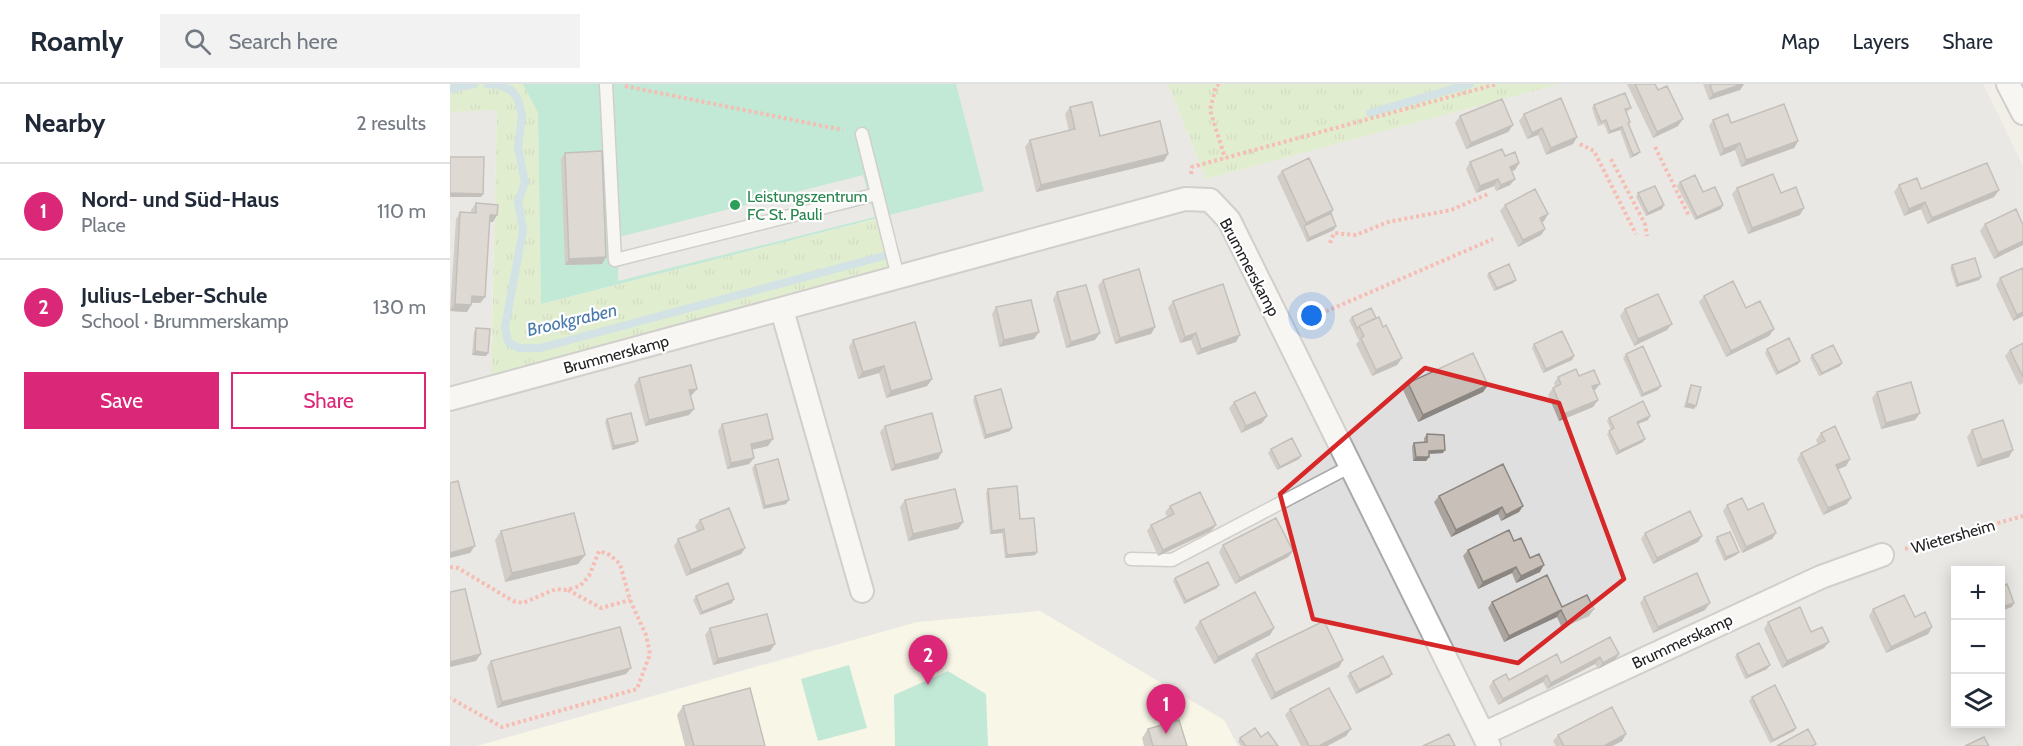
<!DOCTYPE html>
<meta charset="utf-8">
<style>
:root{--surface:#fff;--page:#f2f2f3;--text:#1f2937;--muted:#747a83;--line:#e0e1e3;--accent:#db2777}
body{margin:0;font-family:Cabin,sans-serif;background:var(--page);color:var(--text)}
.controls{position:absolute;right:18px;bottom:18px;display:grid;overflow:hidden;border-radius:0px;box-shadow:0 3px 15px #0003}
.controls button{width:54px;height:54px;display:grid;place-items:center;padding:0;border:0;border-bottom:2px solid var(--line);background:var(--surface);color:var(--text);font:30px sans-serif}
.you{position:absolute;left:862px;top:232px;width:21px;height:21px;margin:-15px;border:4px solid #fff;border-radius:50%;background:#1a73e8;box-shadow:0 0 0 9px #1a73e833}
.badge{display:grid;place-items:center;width:39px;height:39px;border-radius:50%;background:var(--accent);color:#fff;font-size:20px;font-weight:700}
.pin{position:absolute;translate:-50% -50px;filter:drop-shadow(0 2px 3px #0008)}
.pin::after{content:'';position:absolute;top:32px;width:21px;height:18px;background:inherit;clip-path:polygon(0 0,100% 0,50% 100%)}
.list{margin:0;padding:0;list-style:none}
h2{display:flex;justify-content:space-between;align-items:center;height:78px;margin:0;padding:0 24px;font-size:26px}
h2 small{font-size:20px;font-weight:400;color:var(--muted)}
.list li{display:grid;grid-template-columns:39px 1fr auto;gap:18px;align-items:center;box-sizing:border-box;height:96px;padding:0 24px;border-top:2px solid var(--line)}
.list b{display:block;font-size:22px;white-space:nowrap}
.list p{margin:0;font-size:20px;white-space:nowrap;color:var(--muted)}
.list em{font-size:20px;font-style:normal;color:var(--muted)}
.actions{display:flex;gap:12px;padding:18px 24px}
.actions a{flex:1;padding:14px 0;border:2px solid var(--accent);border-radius:0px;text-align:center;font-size:21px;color:var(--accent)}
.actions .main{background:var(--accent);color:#fff}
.icon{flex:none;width:33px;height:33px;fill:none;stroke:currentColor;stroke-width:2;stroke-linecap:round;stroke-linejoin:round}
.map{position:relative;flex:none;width:1573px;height:662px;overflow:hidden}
header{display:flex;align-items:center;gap:36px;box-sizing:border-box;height:84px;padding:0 30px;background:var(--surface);border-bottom:2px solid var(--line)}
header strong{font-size:28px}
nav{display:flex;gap:33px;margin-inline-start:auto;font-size:21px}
.search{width:420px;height:54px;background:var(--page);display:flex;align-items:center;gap:15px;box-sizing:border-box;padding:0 21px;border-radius:0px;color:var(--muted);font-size:22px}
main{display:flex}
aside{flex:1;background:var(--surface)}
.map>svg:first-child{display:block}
.residential{fill:#e0dfdf;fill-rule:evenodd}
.education{fill:#ffffe5}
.grass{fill:url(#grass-tufts)}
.pitch{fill:#88e0be}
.parking{fill:#e2e2e2}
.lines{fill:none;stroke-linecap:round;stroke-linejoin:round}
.stream{stroke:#aad3df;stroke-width:8}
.service-casing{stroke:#a9a9a9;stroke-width:15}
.minor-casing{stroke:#a9a9a9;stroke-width:26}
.path{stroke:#fa8072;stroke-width:4;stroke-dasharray:3 3;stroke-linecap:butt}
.service{stroke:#fff;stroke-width:12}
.minor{stroke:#fff;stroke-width:22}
.wall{fill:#aba49e}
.shaded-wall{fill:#8b8681}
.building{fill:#c7bfb8;stroke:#8b8681;stroke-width:1.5}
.marked{fill:none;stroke:#d62828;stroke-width:4.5;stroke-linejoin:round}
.leisure-dot{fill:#2e9e5b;stroke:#fff;stroke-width:2}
.labels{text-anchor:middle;stroke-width:4.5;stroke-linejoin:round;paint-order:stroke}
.leisure-label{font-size:16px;fill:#27864d;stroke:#fff;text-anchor:start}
.street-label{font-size:16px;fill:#222;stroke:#fff}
.water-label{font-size:18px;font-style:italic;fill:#4a7aab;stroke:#fff}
</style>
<header>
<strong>Roamly</strong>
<div class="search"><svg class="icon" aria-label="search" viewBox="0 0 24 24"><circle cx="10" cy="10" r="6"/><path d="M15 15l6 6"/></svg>Search here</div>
<nav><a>Map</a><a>Layers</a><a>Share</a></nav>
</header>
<main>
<aside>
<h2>Nearby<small>2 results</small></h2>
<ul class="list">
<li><span class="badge">1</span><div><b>Nord- und Süd-Haus</b><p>Place</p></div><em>110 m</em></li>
<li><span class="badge">2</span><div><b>Julius-Leber-Schule</b><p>School · Brummerskamp</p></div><em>130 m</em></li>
</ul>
<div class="actions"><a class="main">Save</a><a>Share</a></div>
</aside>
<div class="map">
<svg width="1573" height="662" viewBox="0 0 1573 662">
<defs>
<pattern id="grass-tufts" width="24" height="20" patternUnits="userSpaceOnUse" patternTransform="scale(1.5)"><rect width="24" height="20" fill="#cdebb0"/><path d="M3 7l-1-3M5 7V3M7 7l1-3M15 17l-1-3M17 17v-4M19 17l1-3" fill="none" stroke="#b0c997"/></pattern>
</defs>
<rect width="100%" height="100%" fill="#f2efe9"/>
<path class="residential" d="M 506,0 L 718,0 L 756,95 L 1110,0 L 1533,0 L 1573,82 L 1573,662 L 788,662 L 774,636 L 367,565 L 27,662 L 0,662 L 0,28 L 47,25 L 41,260 L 431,156 L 425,135 L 534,107 ZM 1506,486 L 1550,486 L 1550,640 L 1506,640 Z"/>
<path class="education" d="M 590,527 L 774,636 L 788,662 L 27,662 L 467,538 Z"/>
<path class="grass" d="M 0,0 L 73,0 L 88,29 L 91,220 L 426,135 L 439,184 L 41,293 L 47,26 L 0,28 Z
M 718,0 L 1110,0 L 756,95 Z"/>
<path class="pitch" d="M 73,0 L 506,0 L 534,107 L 91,220 L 88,29 Z
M 399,581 L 417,644 L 368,657 L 351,595 Z
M 498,587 L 536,610 L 538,662 L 445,662 L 444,611 Z"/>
<path class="parking" d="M 413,91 L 425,133 L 168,197 L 169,153 Z"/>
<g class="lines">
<path class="stream" d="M 37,0 L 49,1 L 61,6 L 68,15 L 72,31 L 68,63 L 75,99 L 68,117 L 73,146 L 55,243 L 58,258 L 69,264 L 90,264 L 434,172
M 0,5 L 24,0
M 920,29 L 1020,0"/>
<g class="service-casing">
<path id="service" d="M 156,0 L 165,176 L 427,110
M 412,50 L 448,193
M 681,475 L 722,476 L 901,382"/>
</g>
<g class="minor-casing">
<path id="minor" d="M 1558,0 L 1573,29
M 332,226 L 412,507
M 0,315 L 735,115 L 760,116 L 779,136 L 1039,662
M 1033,650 L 1371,493 L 1432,471"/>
</g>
<path class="path" d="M 769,0 L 766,2 L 760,26 L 775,74
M 175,2 L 393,46
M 1130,60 L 1144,67 L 1186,150
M 1205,63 L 1239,132
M 1161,75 L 1195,140 L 1197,152
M 741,90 L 742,83 L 1047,0
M 880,159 L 884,149 L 906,151 L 938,138 L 1001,126 L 1038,110
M 854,237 L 1043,155
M 1455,465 L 1573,432
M 0,483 L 8,484 L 63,517 L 73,519 L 106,505 L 117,506 L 130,502 L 139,492 L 149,467 L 160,471 L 170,480 L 180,516 L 196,551 L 200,570 L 187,605 L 52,643 L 0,614
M 118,506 L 151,524 L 180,516"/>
<use href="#service" class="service"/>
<use href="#minor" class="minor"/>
</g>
<path class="wall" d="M 1177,0 L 1205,0 L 1228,42 L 1203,54 Z
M 1253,0 L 1294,0 L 1290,6 L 1259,16 Z
M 1144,21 L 1181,24 L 1178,27 L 1176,28 L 1180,38 L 1179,41 L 1190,68 L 1187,71 L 1180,74 L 1170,46 L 1158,50 L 1154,40 L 1148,42 L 1142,24 Z
M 620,23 L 650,52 L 718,70 L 714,77 L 586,108 L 575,63 L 580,56 L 619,47 L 615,30 Z
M 1074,30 L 1127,53 L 1123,60 L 1096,71 L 1088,51 L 1077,55 L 1069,37 Z
M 1010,32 L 1063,41 L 1058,48 L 1016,65 L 1005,39 Z
M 1263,36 L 1281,39 L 1348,57 L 1344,64 L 1291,83 L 1285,66 L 1270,72 L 1259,42 Z
M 115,69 L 152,180 L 115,181 L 111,75 Z
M 1055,72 L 1069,79 L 1065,86 L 1062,87 L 1065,95 L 1060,101 L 1046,107 L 1044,102 L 1026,109 L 1016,85 L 1020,78 Z
M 832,87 L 883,126 L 881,130 L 884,146 L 857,158 L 827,93 Z
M 1230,98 L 1253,108 L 1271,125 L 1245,136 L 1227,102 Z
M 1449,101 L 1471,105 L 1549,106 L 1544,113 L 1477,140 L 1471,125 L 1454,132 L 1444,108 Z
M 1287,104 L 1350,131 L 1298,150 L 1282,110 Z
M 1188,109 L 1212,125 L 1196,132 L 1186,113 Z
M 26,119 L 47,131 L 43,138 L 39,138 L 35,213 L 30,219 L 21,219 L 21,221 L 17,228 L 0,227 L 6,135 L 10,128 L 21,129 L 21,126 Z
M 1055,121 L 1098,130 L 1094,137 L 1092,138 L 1095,145 L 1091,151 L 1068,163 L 1050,127 Z
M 1535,140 L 1573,141 L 1573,161 L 1544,175 L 1530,147 Z
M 1502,181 L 1529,196 L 1506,203 L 1500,184 Z
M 1039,189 L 1063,199 L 1044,207 L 1037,192 Z
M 1550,194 L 1573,232 L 1563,237 L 1546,201 Z
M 653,196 L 705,243 L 701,250 L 665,260 L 648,202 Z
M 607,208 L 645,256 L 616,264 L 603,215 Z
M 1254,212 L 1296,224 L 1324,245 L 1319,252 L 1276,273 L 1249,218 Z
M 723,217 L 786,258 L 747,271 L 741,256 L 730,259 L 718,224 Z
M 546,223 L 589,248 L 584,255 L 549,263 L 542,230 Z
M 1175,225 L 1217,246 L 1184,262 L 1170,232 Z
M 902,233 L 926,234 L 933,243 L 952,274 L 947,281 L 922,292 L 906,260 L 909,257 L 899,236 Z
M 26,244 L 38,269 L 36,272 L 22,271 L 24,248 Z
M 403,256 L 482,295 L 477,302 L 436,314 L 429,289 L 408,295 L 399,263 Z
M 1573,259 L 1573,299 L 1569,301 L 1555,272 L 1560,266 Z
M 1084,260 L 1124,272 L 1122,276 L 1093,289 L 1082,264 Z
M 1317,265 L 1348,280 L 1326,291 L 1315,269 Z
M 1176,270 L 1208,306 L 1191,313 L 1173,274 Z
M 1362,271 L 1390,282 L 1369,292 L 1360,274 Z
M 1129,292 L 1145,306 L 1144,307 L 1148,316 L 1143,323 L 1109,337 L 1098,311 L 1103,304 L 1105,303 L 1104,299 L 1108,293 Z
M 189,294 L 242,311 L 241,311 L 239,331 L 195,342 L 184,301 Z
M 958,299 L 1038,301 L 1033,308 L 968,338 L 953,306 Z
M 1241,301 L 1244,325 L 1234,323 L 1239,305 Z
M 1427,308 L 1470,329 L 1465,336 L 1431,345 L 1422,314 Z
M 525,312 L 560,347 L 534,355 L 523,316 Z
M 784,318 L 817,332 L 812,339 L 791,349 L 779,324 Z
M 1159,334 L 1198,336 L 1188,340 L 1193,358 L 1166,371 L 1157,350 L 1161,346 L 1157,337 Z
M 157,335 L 185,360 L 162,366 L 155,338 Z
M 272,340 L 318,362 L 302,365 L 304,374 L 299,380 L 277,385 L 268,347 Z
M 435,342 L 488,375 L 441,387 L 430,348 Z
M 1522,346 L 1559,373 L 1527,383 L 1517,353 Z
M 1371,349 L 1400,375 L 1396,382 L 1388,385 L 1397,420 L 1373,431 L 1347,375 L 1351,369 L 1368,361 L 1366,356 Z
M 977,350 L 993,369 L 979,370 L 979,373 L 976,377 L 963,377 L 962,362 L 964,359 L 974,358 L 974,354 Z
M 821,365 L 849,375 L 827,386 L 818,369 Z
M 305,381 L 336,420 L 313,425 L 302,384 Z
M 538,405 L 587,468 L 585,471 L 555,474 L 552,449 L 540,450 L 536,409 Z
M 989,412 L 1073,422 L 1069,428 L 1051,437 L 1048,430 L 1001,453 L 984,418 Z
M 455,416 L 513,438 L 508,445 L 458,457 L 450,423 Z
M 1277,421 L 1298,426 L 1326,449 L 1322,455 L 1292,469 L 1273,427 Z
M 720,422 L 766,441 L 761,447 L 708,472 L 697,447 L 701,441 L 717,433 L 715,428 Z
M 250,436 L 295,464 L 291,470 L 236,492 L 224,462 L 228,455 L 247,447 L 245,442 Z
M 51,447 L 135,471 L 128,480 L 55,498 L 45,456 Z
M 1195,449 L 1252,452 L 1248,458 L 1203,480 L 1191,455 Z
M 1267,453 L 1289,468 L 1286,471 L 1274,477 L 1265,457 Z
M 1064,457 L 1080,474 L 1090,488 L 1066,499 L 1062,489 L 1028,505 L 1013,472 L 1018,466 Z
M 773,461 L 843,467 L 838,473 L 785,500 L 769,468 Z
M 725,494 L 767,504 L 734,520 L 723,497 Z
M 246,512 L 282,519 L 250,531 L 243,516 Z
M 1194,513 L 1255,526 L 1203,549 L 1190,519 Z
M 1042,518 L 1112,523 L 1139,532 L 1112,544 L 1107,533 L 1054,558 L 1038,524 Z
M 1423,525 L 1465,533 L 1482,543 L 1478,550 L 1436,569 L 1419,532 Z
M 750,537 L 824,544 L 820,551 L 764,580 L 745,544 Z
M 1318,538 L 1361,548 L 1374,564 L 1332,584 L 1314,545 Z
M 260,544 L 325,560 L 320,567 L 263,581 L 255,551 Z
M 1160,553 L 1165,576 L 1148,585 L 1145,580 L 1097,605 L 1093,598 L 1048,621 L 1039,603 L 1043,597 L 1059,596 L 1111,579 Z
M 806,570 L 893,576 L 889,583 L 821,616 L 801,576 Z
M 1287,570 L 1317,585 L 1295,595 L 1285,573 Z
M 41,577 L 176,590 L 47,624 L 37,583 Z
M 900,589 L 940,593 L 906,610 L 897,592 Z
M 1302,613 L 1346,644 L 1344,647 L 1320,659 L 1299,617 Z
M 233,622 L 315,662 L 235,662 L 227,631 Z
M 840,625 L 896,652 L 877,662 L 851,662 L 835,631 Z
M 698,645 L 737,662 L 694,662 L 692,654 Z
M 1176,650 L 1172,657 L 1162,662 L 1106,662 L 1103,657 L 1108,651 Z
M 811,653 L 828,662 L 791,662 L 788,657 L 790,654 Z"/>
<path class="shaded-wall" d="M 1292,0 L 1294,0 L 1290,6 L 1259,16 L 1263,10 Z
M 1233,35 L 1228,42 L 1203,54 L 1207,48 Z
M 1063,41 L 1058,48 L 1016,65 L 1021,59 Z
M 1172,43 L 1170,46 L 1158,50 L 1160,47 Z
M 1092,44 L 1088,51 L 1077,55 L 1082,49 Z
M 1127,53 L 1123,60 L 1096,71 L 1101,64 Z
M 1348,57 L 1344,64 L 1291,83 L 1296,76 Z
M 1290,59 L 1285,66 L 1270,72 L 1274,65 Z
M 1190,68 L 1187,71 L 1180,74 L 1183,71 Z
M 718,70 L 714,77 L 586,108 L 591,101 Z
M 1069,79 L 1065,86 L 1055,89 L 1060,83 Z
M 1048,95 L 1044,102 L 1026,109 L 1030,102 Z
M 1065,95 L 1060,101 L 1046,107 L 1051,101 Z
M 1549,106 L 1544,113 L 1477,140 L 1482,134 Z
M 0,109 L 33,110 L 31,113 L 0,113 Z
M 1475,118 L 1471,125 L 1454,132 L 1459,125 Z
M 1214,121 L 1212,125 L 1196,132 L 1198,129 Z
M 1273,121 L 1271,125 L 1245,136 L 1247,133 Z
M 1354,124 L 1350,131 L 1298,150 L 1302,144 Z
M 883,126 L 878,133 L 854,142 L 856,139 Z
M 1098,130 L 1094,137 L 1085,141 L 1090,134 Z
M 40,131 L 47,131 L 43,138 L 35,137 Z
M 886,142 L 884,146 L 857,158 L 859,154 Z
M 1095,145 L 1091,151 L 1068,163 L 1073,156 Z
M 1573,157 L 1573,161 L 1544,175 L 1548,169 Z
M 156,173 L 152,180 L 115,181 L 119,175 Z
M 1531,193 L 1529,196 L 1506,203 L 1508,200 Z
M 1066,196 L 1063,199 L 1044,207 L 1047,204 Z
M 22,212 L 35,213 L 30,219 L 17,218 Z
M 5,220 L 21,221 L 17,228 L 0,227 Z
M 1573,228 L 1573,232 L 1563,237 L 1567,231 Z
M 1222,240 L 1217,246 L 1184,262 L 1188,255 Z
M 705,243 L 701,250 L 665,260 L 670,254 Z
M 1324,245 L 1319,252 L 1276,273 L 1281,267 Z
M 589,248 L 584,255 L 549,263 L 554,256 Z
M 650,249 L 645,256 L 616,264 L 621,258 Z
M 746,249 L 741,256 L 730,259 L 735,253 Z
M 790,251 L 786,258 L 747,271 L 751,265 Z
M 25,267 L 38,269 L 36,272 L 22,271 Z
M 1124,272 L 1122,276 L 1093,289 L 1096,285 Z
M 952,274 L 947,281 L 922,292 L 926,286 Z
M 1350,277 L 1348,280 L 1326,291 L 1328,288 Z
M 1392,279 L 1390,282 L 1369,292 L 1372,289 Z
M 434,282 L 429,289 L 408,295 L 413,288 Z
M 482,295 L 477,302 L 436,314 L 441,307 Z
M 1150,300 L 1145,306 L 1138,309 L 1142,302 Z
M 1038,301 L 1033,308 L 968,338 L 973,331 Z
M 1211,302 L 1208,306 L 1191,313 L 1193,310 Z
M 247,305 L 242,311 L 235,313 L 239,306 Z
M 1148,316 L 1143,323 L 1109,337 L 1114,330 Z
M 1237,319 L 1246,322 L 1244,325 L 1234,323 Z
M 244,325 L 239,331 L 195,342 L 199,336 Z
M 1470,329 L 1465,336 L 1431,345 L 1436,339 Z
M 817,332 L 812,339 L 791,349 L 796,342 Z
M 1200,332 L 1198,336 L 1185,341 L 1187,338 Z
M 562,344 L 560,347 L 534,355 L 536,351 Z
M 323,355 L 318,362 L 296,367 L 301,360 Z
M 1195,355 L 1193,358 L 1166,371 L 1169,367 Z
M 188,357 L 185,360 L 162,366 L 164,362 Z
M 995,366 L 993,369 L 976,370 L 979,367 Z
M 1563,366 L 1559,373 L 1527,383 L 1532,376 Z
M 492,368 L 488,375 L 441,387 L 445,381 Z
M 851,372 L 849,375 L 827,386 L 830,383 Z
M 966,373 L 979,373 L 976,377 L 963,377 Z
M 304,374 L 299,380 L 277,385 L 281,379 Z
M 1400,375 L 1396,382 L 1382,388 L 1386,381 Z
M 1401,414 L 1397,420 L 1373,431 L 1378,424 Z
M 339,416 L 336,420 L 313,425 L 315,422 Z
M 1073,422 L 1069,428 L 1051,437 L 1056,431 Z
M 1052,423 L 1048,430 L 1001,453 L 1006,446 Z
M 513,438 L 508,445 L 458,457 L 463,450 Z
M 766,441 L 761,447 L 708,472 L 713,466 Z
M 554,445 L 552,449 L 540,450 L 542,447 Z
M 1326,449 L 1322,455 L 1292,469 L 1296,463 Z
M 1252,452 L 1248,458 L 1203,480 L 1207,474 Z
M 25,462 L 20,469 L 0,474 L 0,469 Z
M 295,464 L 291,470 L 236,492 L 241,486 Z
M 843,467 L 838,473 L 785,500 L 790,494 Z
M 587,468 L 585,471 L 555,474 L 557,471 Z
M 1289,468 L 1286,471 L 1274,477 L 1276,473 Z
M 135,471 L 128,480 L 55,498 L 62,489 Z
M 1094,481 L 1090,488 L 1066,499 L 1071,492 Z
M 1066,483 L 1062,489 L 1028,505 L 1033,498 Z
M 769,501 L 767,504 L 734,520 L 736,517 Z
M 284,515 L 282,519 L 250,531 L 252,528 Z
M 1260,519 L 1255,526 L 1203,549 L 1208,543 Z
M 1564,519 L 1562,523 L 1551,527 L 1552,523 Z
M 1144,525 L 1139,532 L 1112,544 L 1117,538 Z
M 1111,526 L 1107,533 L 1054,558 L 1059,552 Z
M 1482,543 L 1478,550 L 1436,569 L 1441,563 Z
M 824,544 L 820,551 L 764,580 L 768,573 Z
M 1379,558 L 1374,564 L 1332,584 L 1337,577 Z
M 325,560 L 320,567 L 263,581 L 268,575 Z
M 31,570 L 26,577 L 0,583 L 0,578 Z
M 1169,570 L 1165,576 L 1148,585 L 1153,579 Z
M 1150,573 L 1145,580 L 1097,605 L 1101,599 Z
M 893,576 L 889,583 L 821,616 L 825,609 Z
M 1320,581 L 1317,585 L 1295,595 L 1298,592 Z
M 181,584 L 176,590 L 47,624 L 52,618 Z
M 942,590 L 940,593 L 906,610 L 909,606 Z
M 1097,591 L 1093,598 L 1048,621 L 1053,615 Z
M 1346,644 L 1344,647 L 1320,659 L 1323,656 Z
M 901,645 L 896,652 L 877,662 L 869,662 Z
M 1176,650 L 1172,657 L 1162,662 L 1154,662 Z"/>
<path class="building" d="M 1185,0 L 1205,0 L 1208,6 L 1217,2 L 1233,35 L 1207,48 Z
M 1260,0 L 1292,0 L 1263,10 Z
M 1175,9 L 1181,24 L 1175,25 L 1180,38 L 1178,39 L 1190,68 L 1183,71 L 1172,43 L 1160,47 L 1156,36 L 1151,38 L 1144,21 Z
M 1111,14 L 1127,53 L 1101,64 L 1092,44 L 1082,49 L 1074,30 Z
M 1052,15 L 1063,41 L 1021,59 L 1010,32 Z
M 642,18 L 650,52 L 710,37 L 718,70 L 591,101 L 580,56 L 625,45 L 620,23 Z
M 1334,20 L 1348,57 L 1296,76 L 1290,59 L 1274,65 L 1263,36 L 1278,30 L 1281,39 Z
M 1052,65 L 1055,72 L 1065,68 L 1069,79 L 1060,83 L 1065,95 L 1051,101 L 1048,95 L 1030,102 L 1020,78 Z
M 152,67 L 156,173 L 119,175 L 115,69 Z
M 0,73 L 34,73 L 33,110 L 0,109 Z
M 859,74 L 883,126 L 856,139 L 832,87 Z
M 1537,79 L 1549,106 L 1482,134 L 1475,118 L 1459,125 L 1449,101 L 1467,94 L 1471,105 Z
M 1323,90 L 1331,109 L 1346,103 L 1354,124 L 1302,144 L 1287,104 Z
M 1245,91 L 1253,108 L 1265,103 L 1273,121 L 1247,133 L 1230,98 Z
M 1205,102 L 1214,121 L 1198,129 L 1188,109 Z
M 1085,105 L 1098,130 L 1090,134 L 1095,145 L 1073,156 L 1055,121 Z
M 26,119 L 48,121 L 47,131 L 40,131 L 35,213 L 22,212 L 21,221 L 5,220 L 10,128 L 26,129 Z
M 1566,125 L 1573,141 L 1573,157 L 1548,169 L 1535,140 Z
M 881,129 L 886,142 L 859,154 L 854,142 Z
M 1525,174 L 1531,193 L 1508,200 L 1502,181 Z
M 1059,180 L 1066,196 L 1047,204 L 1039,189 Z
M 1573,184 L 1573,228 L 1567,231 L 1550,194 Z
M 689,185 L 705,243 L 670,254 L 653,196 Z
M 1283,197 L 1296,224 L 1310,217 L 1324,245 L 1281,267 L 1254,212 Z
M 773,200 L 790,251 L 751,265 L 746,249 L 735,253 L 723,217 Z
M 636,201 L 650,249 L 621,258 L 607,208 Z
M 1208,210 L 1222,240 L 1188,255 L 1175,225 Z
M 581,216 L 589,248 L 554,256 L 546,223 Z
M 921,224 L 926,234 L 909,242 L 907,245 L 902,233 Z
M 929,233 L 933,243 L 936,241 L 952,274 L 926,286 L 911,254 L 914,252 L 909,242 Z
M 465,238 L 482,295 L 441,307 L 434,282 L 413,288 L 403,256 Z
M 26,244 L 40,245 L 38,269 L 25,267 Z
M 1112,247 L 1124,272 L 1096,285 L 1084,260 Z
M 1339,254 L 1350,277 L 1328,288 L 1317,265 Z
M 1573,259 L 1573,293 L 1560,266 Z
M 1383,261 L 1392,279 L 1372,289 L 1362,271 Z
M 1193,262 L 1211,302 L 1193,310 L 1176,270 Z
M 1023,269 L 1038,301 L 973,331 L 958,299 Z
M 241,281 L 247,305 L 239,306 L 244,325 L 199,336 L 189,294 Z
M 1126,285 L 1129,292 L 1144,286 L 1150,300 L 1142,302 L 1148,316 L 1114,330 L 1103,304 L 1111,300 L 1108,293 Z
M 1461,298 L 1470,329 L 1436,339 L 1427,308 Z
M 1241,301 L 1251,303 L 1246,322 L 1237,319 Z
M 551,305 L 562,344 L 536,351 L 525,312 Z
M 805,308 L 817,332 L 796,342 L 784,318 Z
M 1193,317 L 1200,332 L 1187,338 L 1195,355 L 1169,367 L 1159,347 L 1164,344 L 1159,334 Z
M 181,329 L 188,357 L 164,362 L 157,335 Z
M 482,329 L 492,368 L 445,381 L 435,342 Z
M 317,330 L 323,355 L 301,360 L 304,374 L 281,379 L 272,340 Z
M 1553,336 L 1563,366 L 1532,376 L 1522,346 Z
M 1385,342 L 1400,375 L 1386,381 L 1401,414 L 1378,424 L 1351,369 L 1375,357 L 1371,349 Z
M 977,350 L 994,351 L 995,366 L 979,367 L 979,373 L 966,373 L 964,359 L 977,358 Z
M 842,354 L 851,372 L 830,383 L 821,365 Z
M 328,375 L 339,416 L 315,422 L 305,381 Z
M 1053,380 L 1073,422 L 1056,431 L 1052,423 L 1006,446 L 989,412 Z
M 8,397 L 25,462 L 0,469 L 0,399 Z
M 567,402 L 570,435 L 584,434 L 587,468 L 557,471 L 554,445 L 542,447 L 538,405 Z
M 505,405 L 513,438 L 463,450 L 455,416 Z
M 750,408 L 766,441 L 713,466 L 701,441 L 724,430 L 720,422 Z
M 1292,414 L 1298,426 L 1313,419 L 1326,449 L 1296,463 L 1277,421 Z
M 279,424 L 295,464 L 241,486 L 228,455 L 254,445 L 250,436 Z
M 1240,427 L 1252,452 L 1207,474 L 1195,449 Z
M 124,429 L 135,471 L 62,489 L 51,447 Z
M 826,434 L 843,467 L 790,494 L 773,461 Z
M 1059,446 L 1064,457 L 1071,454 L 1080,474 L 1089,470 L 1094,481 L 1071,492 L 1066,483 L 1033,498 L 1018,466 Z
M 1280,448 L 1289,468 L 1276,473 L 1267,453 Z
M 758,478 L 769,501 L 736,517 L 725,494 Z
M 1247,489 L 1260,519 L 1208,543 L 1194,513 Z
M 1097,491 L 1112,523 L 1137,511 L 1144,525 L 1117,538 L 1111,526 L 1059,552 L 1042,518 Z
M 278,499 L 284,515 L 252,528 L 246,512 Z
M 1557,500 L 1564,519 L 1552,523 L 1551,519 L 1551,503 Z
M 15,505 L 31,570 L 0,578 L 0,508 Z
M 805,508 L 824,544 L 768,573 L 750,537 Z
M 1454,511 L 1465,533 L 1475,528 L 1482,543 L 1441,563 L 1423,525 Z
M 1350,523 L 1361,548 L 1372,543 L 1379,558 L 1337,577 L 1318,538 Z
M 317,530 L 325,560 L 268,575 L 260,544 Z
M 874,537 L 893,576 L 825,609 L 806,570 Z
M 170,543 L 181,584 L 52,618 L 41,577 Z
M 1160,553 L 1169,570 L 1153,579 L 1150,573 L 1101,599 L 1097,591 L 1053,615 L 1043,597 L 1056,590 L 1059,596 L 1107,570 L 1111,579 Z
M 1309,559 L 1320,581 L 1298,592 L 1287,570 Z
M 933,572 L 942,590 L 909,606 L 900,589 Z
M 1325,601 L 1346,644 L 1323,656 L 1302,613 Z
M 300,604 L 315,662 L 244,662 L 233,622 Z
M 879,604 L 901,645 L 869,662 L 859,662 L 840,625 Z
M 1162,623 L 1176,650 L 1154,662 L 1114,662 L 1108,651 Z
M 729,636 L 737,662 L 703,662 L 698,645 Z
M 805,644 L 811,653 L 818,648 L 828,662 L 796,662 L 790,654 Z
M 1358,645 L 1366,660 L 1362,662 L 1327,662 Z
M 999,650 L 1005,662 L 973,662 Z
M 1534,653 L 1539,662 L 1515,662 Z"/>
<path d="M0 0H1573V662H0ZM 975,284 L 1109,319 L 1174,495 L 1068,579 L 863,535 L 830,410 Z" fill="#f2efe9" fill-opacity=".55" fill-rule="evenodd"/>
<path class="marked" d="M 975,284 L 1109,319 L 1174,495 L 1068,579 L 863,535 L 830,410 Z"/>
<circle class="leisure-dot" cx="285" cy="121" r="6"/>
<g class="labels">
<g class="leisure-label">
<text x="297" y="118">Leistungszentrum<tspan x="297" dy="18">FC St. Pauli</tspan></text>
</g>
<g class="street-label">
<text transform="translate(800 183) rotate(62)" y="6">Brummerskamp</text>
<text transform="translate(166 270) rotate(-15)" y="6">Brummerskamp</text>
<text transform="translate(1503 452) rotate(-16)" y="6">Wietersheim</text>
<text transform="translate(1232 557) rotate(-25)" y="6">Brummerskamp</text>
</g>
<g class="water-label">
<text transform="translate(122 236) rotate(-13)" y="6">Brookgraben</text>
</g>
</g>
</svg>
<div class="controls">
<button>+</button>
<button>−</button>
<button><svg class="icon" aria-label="layers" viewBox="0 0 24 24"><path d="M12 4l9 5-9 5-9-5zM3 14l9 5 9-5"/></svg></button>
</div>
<div class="you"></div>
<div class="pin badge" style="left:716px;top:650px">1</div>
<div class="pin badge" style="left:478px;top:601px">2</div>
</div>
</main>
